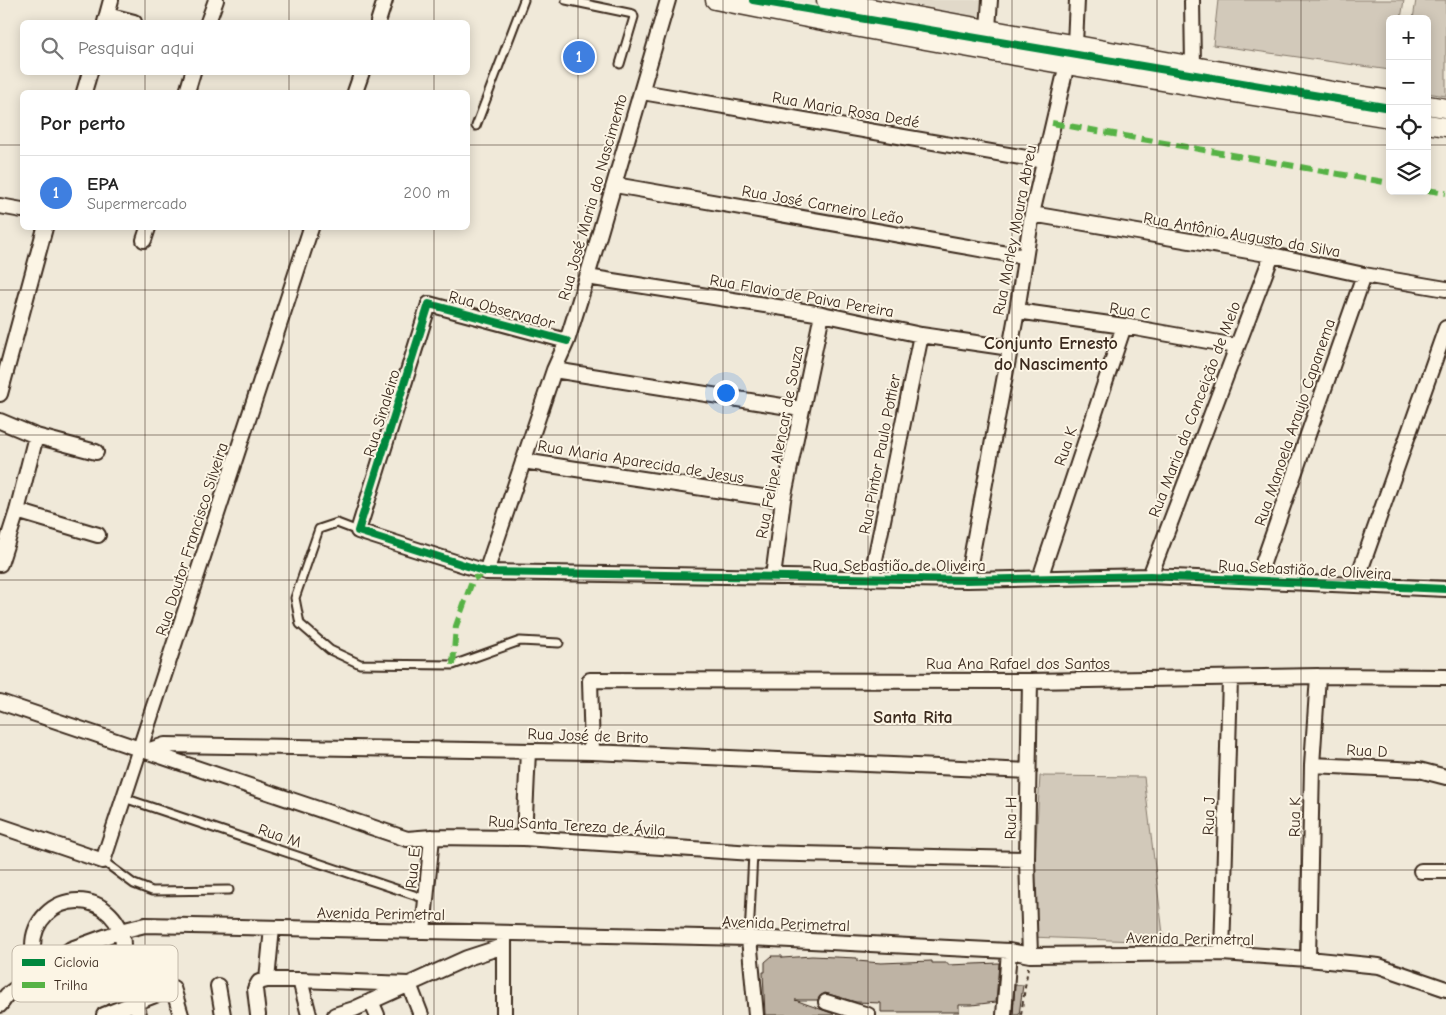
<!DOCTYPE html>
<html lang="pt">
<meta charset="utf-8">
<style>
:root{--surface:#fff;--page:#f2f2f2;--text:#222;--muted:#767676;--line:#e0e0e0;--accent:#7c3aed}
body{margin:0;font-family:"Comic Neue",sans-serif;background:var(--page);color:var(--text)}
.controls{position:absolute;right:15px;top:15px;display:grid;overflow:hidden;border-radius:8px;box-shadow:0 2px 12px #0003}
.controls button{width:45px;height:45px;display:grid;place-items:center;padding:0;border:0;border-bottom:1px solid var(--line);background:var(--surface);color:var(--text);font:25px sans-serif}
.you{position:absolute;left:725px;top:392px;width:18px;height:18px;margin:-12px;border:4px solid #fff;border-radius:50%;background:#1a73e8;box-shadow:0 0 0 8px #1a73e833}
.badge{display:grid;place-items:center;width:32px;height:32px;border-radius:50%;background:var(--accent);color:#fff;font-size:16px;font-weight:700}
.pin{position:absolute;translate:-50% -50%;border:2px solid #fff;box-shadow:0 1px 5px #0006}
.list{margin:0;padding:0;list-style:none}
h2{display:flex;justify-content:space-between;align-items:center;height:65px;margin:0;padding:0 20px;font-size:21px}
h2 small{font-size:16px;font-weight:400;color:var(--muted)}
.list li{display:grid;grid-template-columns:32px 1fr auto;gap:15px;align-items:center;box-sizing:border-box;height:75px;padding:0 20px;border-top:1px solid var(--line)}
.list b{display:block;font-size:19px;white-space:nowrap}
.list p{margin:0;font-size:16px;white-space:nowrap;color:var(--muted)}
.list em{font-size:16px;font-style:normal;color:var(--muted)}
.icon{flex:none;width:28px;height:28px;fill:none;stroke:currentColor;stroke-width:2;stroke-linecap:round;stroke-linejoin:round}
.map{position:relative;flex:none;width:1446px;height:1015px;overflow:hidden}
.search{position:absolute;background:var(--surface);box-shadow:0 2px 12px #0003;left:20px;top:20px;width:450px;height:55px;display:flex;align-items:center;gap:12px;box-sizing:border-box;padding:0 18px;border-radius:8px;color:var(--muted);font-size:19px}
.panel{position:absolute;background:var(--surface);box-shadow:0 2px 12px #0003;left:20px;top:90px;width:450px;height:140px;border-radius:8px}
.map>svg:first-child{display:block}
.built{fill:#e1d9c9}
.green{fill:#d2c9ba;stroke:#867a6c}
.building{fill:#beb3a4;stroke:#3b2a1e}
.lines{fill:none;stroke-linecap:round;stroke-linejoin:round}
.service-casing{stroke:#3b2a1e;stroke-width:11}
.minor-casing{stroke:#3b2a1e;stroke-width:18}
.tertiary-casing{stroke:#3b2a1e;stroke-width:21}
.path{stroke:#3b2a1e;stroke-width:2;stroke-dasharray:5 4;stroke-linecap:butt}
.service{stroke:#fcf5e5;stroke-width:7}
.minor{stroke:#fcf5e5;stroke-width:14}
.tertiary{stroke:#fcf5e5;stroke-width:18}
.quiet{stroke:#57b245;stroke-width:6;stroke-dasharray:12 6;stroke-linecap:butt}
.cycleway-casing{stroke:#fcf5e5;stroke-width:11}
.cycleway{stroke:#00873e;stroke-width:8}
.grid{fill:none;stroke:#3b2a1e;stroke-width:1;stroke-opacity:0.55}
.labels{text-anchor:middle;stroke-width:4;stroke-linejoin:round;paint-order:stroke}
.street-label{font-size:16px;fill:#3b2a1e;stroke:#fcf5e5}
.neighbourhood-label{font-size:18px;font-weight:bold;fill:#3b2a1e;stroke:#fcf5e5}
.key{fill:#fcf5e5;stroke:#c2b8a9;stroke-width:1}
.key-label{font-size:14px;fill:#3b2a1e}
</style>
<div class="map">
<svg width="1446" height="1015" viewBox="0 0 1446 1015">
<rect width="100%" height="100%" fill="#f0e9d9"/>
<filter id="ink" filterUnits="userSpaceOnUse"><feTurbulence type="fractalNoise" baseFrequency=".02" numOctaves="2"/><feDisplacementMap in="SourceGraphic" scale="10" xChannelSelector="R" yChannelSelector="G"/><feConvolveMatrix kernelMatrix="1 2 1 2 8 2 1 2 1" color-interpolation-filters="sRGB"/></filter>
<g filter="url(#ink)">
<path class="built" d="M 889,0 L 981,0 L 980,17 Z"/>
<path class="green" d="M 1218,0 L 1404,0 L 1401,19 L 1390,19 L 1390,70 L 1213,45 Z
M 1416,0 L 1446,0 L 1446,96 L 1427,93 L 1427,19 L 1413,19 Z
M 1040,776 L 1144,777 L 1164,942 L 1030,937 Z"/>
<path class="building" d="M 772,956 L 782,956 L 782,958 L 812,956 L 857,958 L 857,961 L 881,963 L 932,961 L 932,963 L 948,963 L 948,965 L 999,963 L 996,1002 L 972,1005 L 959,1005 L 959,1012 L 881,1012 L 881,1003 L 856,1002 L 825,993 L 820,996 L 818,1000 L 795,1000 L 834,1014 L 833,1015 L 765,1015 L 763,972 L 765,972 L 765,962 Z
M 1015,985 L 1023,985 L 1019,1015 L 1013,1015 Z"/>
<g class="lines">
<g class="service-casing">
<path id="service" d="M 566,0 L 633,14 L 634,17 L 620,64
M 476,126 L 524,0
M 358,531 L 337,523 L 319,529 L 295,598 L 300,624 L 330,650 L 360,664 L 453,665 L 520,641 L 559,643
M 124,798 L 426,899
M 103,861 L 134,884 L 152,891 L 229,890
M 749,938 L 753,853"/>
</g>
<g class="minor-casing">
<path id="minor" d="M 1192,0 L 1193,66 L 1209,89
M 107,15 L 134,22
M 105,22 L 111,0
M 208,22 L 216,0
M 378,22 L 385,0
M 988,28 L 990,0
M 1075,44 L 1077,0
M 84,92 L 90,72
M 187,92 L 193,72
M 355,92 L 362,72
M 642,92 L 1044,161
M 615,185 L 1025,257
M 0,206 L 22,210
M 1032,214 L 1272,255 L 1364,275 L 1446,289
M 144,240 L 148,228
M 587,277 L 822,314 L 921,335 L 1010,348
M 1017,311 L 1124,326 L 1236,346
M 567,341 L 429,304 L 358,531 L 486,572 L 967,580 L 1150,576 L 1446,589
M 554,370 L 801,409
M 0,394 L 45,228
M 0,421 L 36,436 L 96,452
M 523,461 L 783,500
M 17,511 L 98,535
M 0,564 L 17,511 L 36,436
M 486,572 L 554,370 L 567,341 L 587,277 L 668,0
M 1150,576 L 1272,255
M 773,577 L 783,500 L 822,314
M 1040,578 L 1124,326
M 871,579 L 921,335
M 967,580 L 1017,311 L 1032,214 L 1067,64
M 1257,580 L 1364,275
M 1355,585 L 1446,328
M 0,702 L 407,839 L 432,837 L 524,838 L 753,853 L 1027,859
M 147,751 L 165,745 L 592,752 L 1029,771
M 592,752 L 590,680 L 1030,681 L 1318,676 L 1446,677
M 1312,765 L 1419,770 L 1446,777
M 0,826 L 103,861 L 311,228
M 524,838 L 528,751
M 1421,871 L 1446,871
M33 946a45 45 0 1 1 90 0a45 45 0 1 1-90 0Z
M 423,931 L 432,837
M 749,938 L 756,1015
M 1222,953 L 1230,679
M 1030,955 L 1027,859 L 1030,681
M 1308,959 L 1312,765 L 1318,676
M 267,980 L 272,928
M 300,980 L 309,1015
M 218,986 L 223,1015
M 371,1001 L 377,1015
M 136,1002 L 139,1015
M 826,1002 L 868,1015
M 0,1005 L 7,995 L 71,949 L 121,931 L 145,925 L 749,938 L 1009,951 L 1030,955 L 1222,953 L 1308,959 L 1379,966 L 1446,989
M 104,1015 L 173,988 L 181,1015
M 258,1015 L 255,989 L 259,982 L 267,980 L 300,980 L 409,984 L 421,1015
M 335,1015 L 354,1009 L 467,958 L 504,946
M 504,1015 L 504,937
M 1004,1015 L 1009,951"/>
</g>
<g class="tertiary-casing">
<path id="tertiary" d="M 715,0 C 939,45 1165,82 1390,118
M 826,0 L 1338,92 L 1390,100
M 1427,105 L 1446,108
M 1427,124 L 1446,127"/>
</g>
<path class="path" d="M 1021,1015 L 1028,967"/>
<use href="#service" class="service"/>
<use href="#minor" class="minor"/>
<use href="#tertiary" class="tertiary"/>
<path class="quiet" d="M 1052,123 L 1390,183
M 1427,190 L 1446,193
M 453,665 L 456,626 L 473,579 L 486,572"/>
<g class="cycleway-casing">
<path id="cycleway" d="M 753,0 L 1390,108
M 567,341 L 429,304 L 358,531 L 486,572 L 967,580 L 1150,576 L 1446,589"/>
</g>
<use href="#cycleway" class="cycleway"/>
</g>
</g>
<path class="grid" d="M 145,0 L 145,22M 289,0 L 289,22M 434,0 L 434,22M 578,0 L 578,1015M 723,0 L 723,1015M 868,0 L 868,1015M 1012,0 L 1012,1015M 1157,0 L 1157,1015M 1301,0 L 1301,1015M 145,72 L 145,92M 289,72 L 289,92M 434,72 L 434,92M 0,145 L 22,145M 468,145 L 1390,145M 1427,145 L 1446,145M 145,228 L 145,1015M 289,228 L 289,1015M 434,228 L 434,1015M 0,290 L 1446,290M 0,435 L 1446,435M 0,580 L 1446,580M 0,725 L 1446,725M 0,870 L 1446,870"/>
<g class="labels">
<g class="street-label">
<text transform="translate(846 109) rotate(10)" y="6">Rua Maria Rosa Dedé</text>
<text transform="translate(592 197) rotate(-74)" y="6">Rua José Maria do Nascimento</text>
<text transform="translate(823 204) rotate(10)" y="6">Rua José Carneiro Leão</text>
<text transform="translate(1014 230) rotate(-79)" y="6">Rua Marley Moura Abreu</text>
<text transform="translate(1242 234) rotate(10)" y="6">Rua Antônio Augusto da Silva</text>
<text transform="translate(802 295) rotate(10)" y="6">Rua Flavio de Paiva Pereira</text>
<text transform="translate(502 309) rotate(15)" y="6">Rua Observador</text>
<text transform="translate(1130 310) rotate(9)" y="6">Rua C</text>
<text transform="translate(1194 409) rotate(-69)" y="6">Rua Maria da Conceição de Melo</text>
<text transform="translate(381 413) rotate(-73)" y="6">Rua Sinaleiro</text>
<text transform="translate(1294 422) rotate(-71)" y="6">Rua Manoela Araujo Capanema</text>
<text transform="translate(779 442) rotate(-79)" y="6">Rua Felipe Alencar de Souza</text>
<text transform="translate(1065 446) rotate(-71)" y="6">Rua K</text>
<text transform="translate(879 454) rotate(-79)" y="6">Rua Pintor Paulo Pottier</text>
<text transform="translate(641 461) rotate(9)" y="6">Rua Maria Aparecida de Jesus</text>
<text transform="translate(191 539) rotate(-72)" y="6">Rua Doutor Francisco Silveira</text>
<text x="899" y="571">Rua Sebastião de Oliveira</text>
<text transform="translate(1305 569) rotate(3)" y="6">Rua Sebastião de Oliveira</text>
<text x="1018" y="669">Rua Ana Rafael dos Santos</text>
<text transform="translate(588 735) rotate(2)" y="6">Rua José de Brito</text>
<text transform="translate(1367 750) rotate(3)" y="6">Rua D</text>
<text transform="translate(1208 816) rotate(-88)" y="6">Rua J</text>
<text transform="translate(1294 817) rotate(-89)" y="6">Rua K</text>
<text transform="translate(1010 818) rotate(-89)" y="6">Rua H</text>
<text transform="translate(577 825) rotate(3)" y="6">Rua Santa Tereza de Ávila</text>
<text transform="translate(280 835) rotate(19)" y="6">Rua M</text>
<text transform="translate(412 868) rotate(-85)" y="6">Rua E</text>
<text transform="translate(381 913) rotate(1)" y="6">Avenida Perimetral</text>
<text transform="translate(786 923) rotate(2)" y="6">Avenida Perimetral</text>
<text transform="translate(1190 938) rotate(1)" y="6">Avenida Perimetral</text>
</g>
<g class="neighbourhood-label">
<text x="1051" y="349">Conjunto Ernesto<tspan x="1051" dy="21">do Nascimento</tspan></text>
<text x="913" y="723">Santa Rita</text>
</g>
</g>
<rect x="12" y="945" width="166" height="57" rx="8" class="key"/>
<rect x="22" y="959" width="23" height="7" fill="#00873e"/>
<rect x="22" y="982" width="23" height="6" fill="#57b245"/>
<g class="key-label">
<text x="54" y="967">Ciclovia</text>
<text x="54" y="990">Trilha</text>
</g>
</svg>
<div class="controls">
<button>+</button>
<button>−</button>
<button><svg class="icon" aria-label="locate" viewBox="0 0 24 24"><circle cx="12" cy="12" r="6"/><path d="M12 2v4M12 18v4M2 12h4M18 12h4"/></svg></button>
<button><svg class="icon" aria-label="layers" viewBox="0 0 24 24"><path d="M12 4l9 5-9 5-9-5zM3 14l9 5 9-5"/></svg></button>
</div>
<div class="you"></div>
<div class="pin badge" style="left:579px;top:57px;background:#3f7fe0">1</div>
<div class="search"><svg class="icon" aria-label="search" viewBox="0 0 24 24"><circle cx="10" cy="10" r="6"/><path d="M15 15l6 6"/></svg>Pesquisar aqui</div>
<section class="panel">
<h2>Por perto<small></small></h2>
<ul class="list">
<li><span class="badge" style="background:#3f7fe0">1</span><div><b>EPA</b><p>Supermercado</p></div><em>200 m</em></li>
</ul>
</section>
</div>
